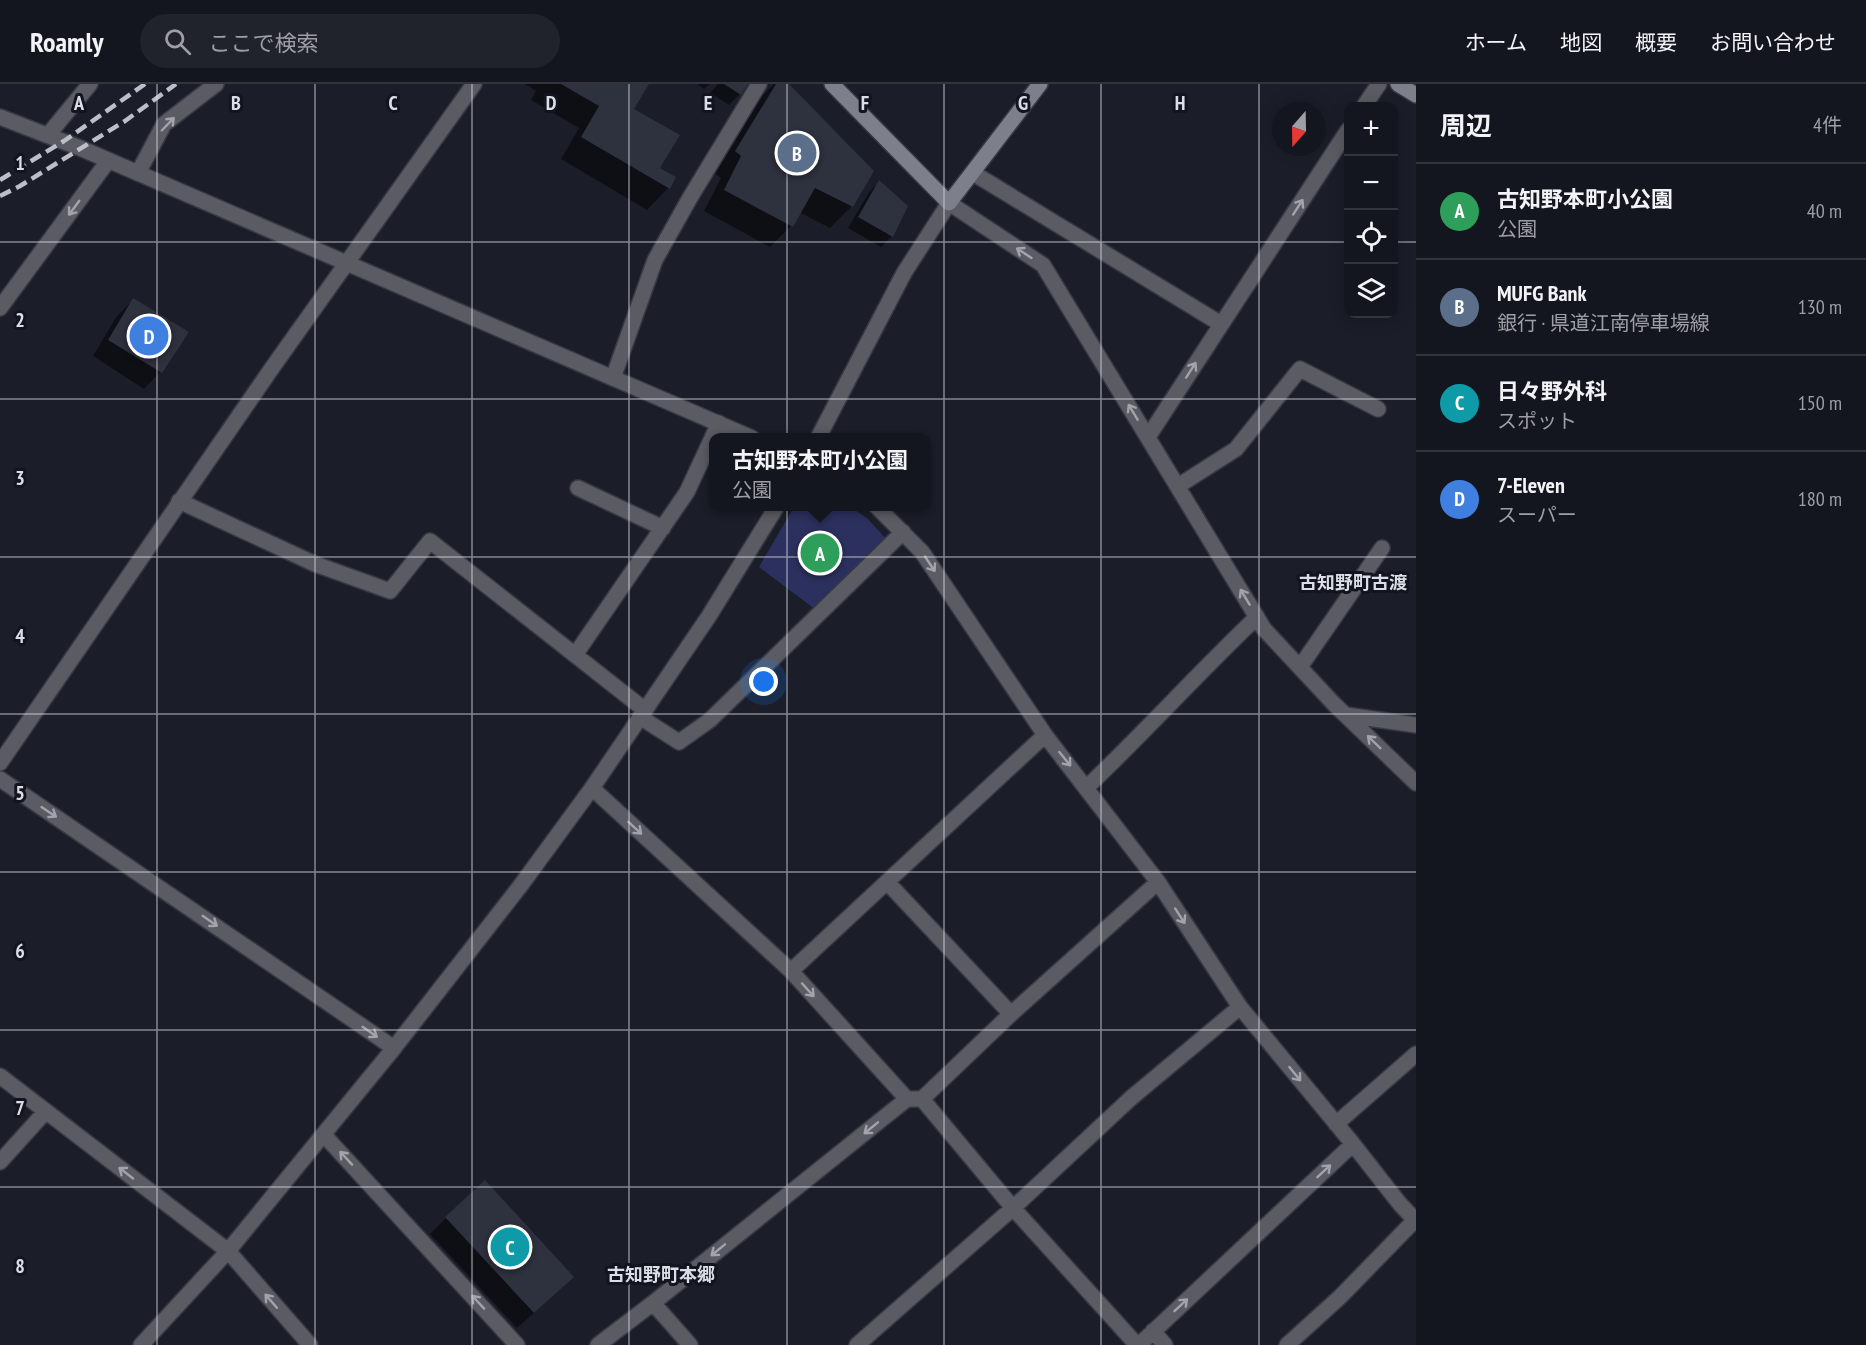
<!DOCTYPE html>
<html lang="ja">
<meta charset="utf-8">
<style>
:root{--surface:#14161f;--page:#21232c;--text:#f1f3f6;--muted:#9d9fa4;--line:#33353d;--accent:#ea580c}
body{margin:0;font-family:"PT Sans Narrow","Noto Sans JP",sans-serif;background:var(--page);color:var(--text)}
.controls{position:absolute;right:18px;top:18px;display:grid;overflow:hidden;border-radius:12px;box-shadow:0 3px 15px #0003}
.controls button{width:54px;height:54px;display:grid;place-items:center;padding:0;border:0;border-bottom:2px solid var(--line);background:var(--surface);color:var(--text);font:30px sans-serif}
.compass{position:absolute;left:1272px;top:18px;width:54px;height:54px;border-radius:50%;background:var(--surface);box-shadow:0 3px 15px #0003;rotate:200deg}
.you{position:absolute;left:764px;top:598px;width:21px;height:21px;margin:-15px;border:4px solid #fff;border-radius:50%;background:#1a73e8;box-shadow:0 0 0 9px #1a73e833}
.badge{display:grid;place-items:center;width:39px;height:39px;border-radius:50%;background:var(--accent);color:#fff;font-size:20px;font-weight:700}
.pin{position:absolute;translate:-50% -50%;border:3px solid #fff;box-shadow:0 2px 6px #0006}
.popup{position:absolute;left:709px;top:349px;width:222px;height:78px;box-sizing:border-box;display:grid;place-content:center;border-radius:12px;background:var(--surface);filter:drop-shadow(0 2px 4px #0005);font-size:20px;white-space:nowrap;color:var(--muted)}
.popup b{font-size:22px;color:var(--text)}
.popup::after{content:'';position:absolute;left:50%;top:100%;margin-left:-12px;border:12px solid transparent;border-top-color:var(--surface)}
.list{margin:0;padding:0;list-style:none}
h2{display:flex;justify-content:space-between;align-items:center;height:78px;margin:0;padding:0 24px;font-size:26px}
h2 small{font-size:20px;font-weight:400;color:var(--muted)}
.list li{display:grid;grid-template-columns:39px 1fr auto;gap:18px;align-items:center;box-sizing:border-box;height:96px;padding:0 24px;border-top:2px solid var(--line)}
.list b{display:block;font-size:22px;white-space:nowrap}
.list p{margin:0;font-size:20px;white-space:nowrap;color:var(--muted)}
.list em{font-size:20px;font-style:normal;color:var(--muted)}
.icon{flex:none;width:33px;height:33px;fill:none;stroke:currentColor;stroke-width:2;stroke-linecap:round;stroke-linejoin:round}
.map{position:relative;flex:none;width:1416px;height:1261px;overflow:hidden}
header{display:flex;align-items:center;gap:36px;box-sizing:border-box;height:84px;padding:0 30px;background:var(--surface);border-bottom:2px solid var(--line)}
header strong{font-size:28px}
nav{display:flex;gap:33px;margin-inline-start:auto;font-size:21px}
.search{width:420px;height:54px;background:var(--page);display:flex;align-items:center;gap:15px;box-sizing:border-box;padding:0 21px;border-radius:33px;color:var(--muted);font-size:22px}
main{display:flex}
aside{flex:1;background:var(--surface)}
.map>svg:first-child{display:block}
.green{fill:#2c305e}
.shadow{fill:#0007}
.building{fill:#2e313e}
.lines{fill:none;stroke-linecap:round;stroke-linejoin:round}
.minor-casing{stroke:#363844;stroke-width:18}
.tertiary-casing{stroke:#363844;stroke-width:18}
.secondary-casing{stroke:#363844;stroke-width:18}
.minor{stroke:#5b5c63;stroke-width:15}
.tertiary{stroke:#5b5c63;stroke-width:15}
.secondary{stroke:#7d7f8a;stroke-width:15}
.rail{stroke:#bcbec8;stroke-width:4.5;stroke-dasharray:12 6;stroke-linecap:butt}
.oneway{stroke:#a2a4ac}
.grid{fill:none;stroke:#dcdee7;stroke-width:1.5;stroke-opacity:0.55}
.labels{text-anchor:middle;stroke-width:6;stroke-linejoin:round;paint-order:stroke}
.quarter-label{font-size:18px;font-weight:bold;fill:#dcdee7;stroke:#121420}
.grid-label{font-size:20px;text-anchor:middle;font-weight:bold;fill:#dcdee7;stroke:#121420;stroke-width:6;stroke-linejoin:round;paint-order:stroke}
</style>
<header>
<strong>Roamly</strong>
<div class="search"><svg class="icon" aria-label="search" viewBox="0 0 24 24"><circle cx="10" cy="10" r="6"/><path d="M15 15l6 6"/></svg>ここで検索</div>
<nav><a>ホーム</a><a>地図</a><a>概要</a><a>お問い合わせ</a></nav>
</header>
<main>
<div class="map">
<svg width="1416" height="1261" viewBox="0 0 1416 1261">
<rect width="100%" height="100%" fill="#1b1d29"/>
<path class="green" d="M 794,423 L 850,423 L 867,434 L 886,455 L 816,526 L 759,483 Z"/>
<path class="shadow" d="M 525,0 L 647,0 L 632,25 L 658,85 L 674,94 L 668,104 L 647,126 L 561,75 L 579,44 L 531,16 L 536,7 Z
M 697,0 L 710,0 L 704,5 Z
M 718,0 L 746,0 L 740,10 L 729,21 L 710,9 Z
M 774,0 L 787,0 L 873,87 L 852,122 L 830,144 L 799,128 L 791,142 L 770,163 L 704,127 L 721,94 L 714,89 L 759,15 Z
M 879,98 L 892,152 L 881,163 L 848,144 L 869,108 Z
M 133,216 L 187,248 L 160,288 L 144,305 L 93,272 L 117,232 Z
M 446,1134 L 556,1209 L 517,1244 L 430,1150 Z"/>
<path class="building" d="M 561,0 L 649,0 L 634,25 L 680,51 L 660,84 L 676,93 L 670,105 L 581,53 L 599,22 Z
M 724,0 L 748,0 L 741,11 Z
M 776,0 L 789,0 L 874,87 L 853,123 L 815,104 L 793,143 L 724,106 L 741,72 L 735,67 Z
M 879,96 L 908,122 L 893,153 L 858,133 Z
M 133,214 L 189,248 L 162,289 L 108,256 Z
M 485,1096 L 574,1193 L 534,1229 L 445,1133 Z"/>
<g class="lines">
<g class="minor-casing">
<path id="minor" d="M 1364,22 L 1379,0
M 48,51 L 90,0
M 138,89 L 164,40 L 216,0
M 973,89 L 1221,240
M 949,119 L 1043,181 L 1264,545 L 1334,620 L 1416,699
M 0,224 L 108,77
M 613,294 L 655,176 L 691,112 L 759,0
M 1148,353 L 1348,46
M 1178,402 L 1236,365 L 1300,285 L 1378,325
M 578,404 L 663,444
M 179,417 L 315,480 L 390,507 L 430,457 L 645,626
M 876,422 L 922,468 L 1045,651 L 1158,798 L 1240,923 L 1353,1060 L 1400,1120 L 1416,1137
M 575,571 L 687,408 L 719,339
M 1300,583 L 1382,464
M 1346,631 L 1416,641
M 640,633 L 679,658 L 710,636 L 903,448
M 0,695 L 394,964
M 1087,703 C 1145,648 1199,588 1257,533
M 592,704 L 791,887 L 907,1015 L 653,1219 L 598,1261
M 887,798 L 1011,930
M 791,887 L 1045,651
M 0,992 L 228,1167 L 310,1261
M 907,1015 L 922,1015 L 1013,1124 L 1137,1261
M 922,1015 L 1011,930 L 1158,798
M 1336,1040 L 1416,970
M 324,1051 L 517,1261
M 0,1078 L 46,1027
M 653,1219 L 690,1261
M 1153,1247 L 1165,1261
M 857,1261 L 1013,1124 L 1131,1014 L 1240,923
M 1139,1261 L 1353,1060
M 1287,1261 L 1340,1213 L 1415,1136"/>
</g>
<g class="tertiary-casing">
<path id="tertiary" d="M 0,33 L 80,64 L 752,354
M 818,354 L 904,189 L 949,119
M 0,679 L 272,284 L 474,0
M 141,1261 L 228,1167 L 394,964 L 521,801 L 592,704 L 709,532 L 777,422"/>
</g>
<g class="secondary-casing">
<path id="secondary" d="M 832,0 L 949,119 L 1040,0
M 1398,0 L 1416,11"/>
</g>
<use href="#minor" class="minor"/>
<use href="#tertiary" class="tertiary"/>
<use href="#secondary" class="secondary"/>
<path class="rail" d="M 0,96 L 64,57 L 145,0
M 0,112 L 20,102 L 125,37 L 176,0"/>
</g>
<defs><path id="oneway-shaft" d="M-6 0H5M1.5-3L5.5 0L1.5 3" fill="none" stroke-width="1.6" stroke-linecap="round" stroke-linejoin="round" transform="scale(1.5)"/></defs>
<g class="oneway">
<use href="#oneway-shaft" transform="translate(168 40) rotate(-46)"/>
<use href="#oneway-shaft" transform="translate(1298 123) rotate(-57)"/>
<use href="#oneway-shaft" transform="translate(74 124) rotate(126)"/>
<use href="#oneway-shaft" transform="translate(1024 169) rotate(-147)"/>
<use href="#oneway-shaft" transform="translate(1191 286) rotate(-57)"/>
<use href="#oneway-shaft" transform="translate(1133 328) rotate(-121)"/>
<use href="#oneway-shaft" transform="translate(930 480) rotate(56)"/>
<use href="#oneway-shaft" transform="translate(1245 513) rotate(-121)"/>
<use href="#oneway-shaft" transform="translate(1374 658) rotate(-136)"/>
<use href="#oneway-shaft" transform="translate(1065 675) rotate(51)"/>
<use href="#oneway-shaft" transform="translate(49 728) rotate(34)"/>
<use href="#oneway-shaft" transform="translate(635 744) rotate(43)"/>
<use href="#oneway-shaft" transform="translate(1180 832) rotate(57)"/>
<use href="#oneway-shaft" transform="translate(210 837) rotate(35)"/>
<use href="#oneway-shaft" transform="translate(808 906) rotate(48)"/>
<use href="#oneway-shaft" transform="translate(370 948) rotate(35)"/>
<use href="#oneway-shaft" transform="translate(1295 990) rotate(51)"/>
<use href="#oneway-shaft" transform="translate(871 1044) rotate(141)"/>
<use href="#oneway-shaft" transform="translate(346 1074) rotate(-133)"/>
<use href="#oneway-shaft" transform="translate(1324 1087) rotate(-43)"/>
<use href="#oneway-shaft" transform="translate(126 1089) rotate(-142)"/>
<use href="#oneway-shaft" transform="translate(718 1166) rotate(141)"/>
<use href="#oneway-shaft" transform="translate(271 1217) rotate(-131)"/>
<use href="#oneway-shaft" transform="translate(478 1218) rotate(-133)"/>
<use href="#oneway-shaft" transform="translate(1181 1221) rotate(-43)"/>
</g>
<path class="grid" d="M 157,0 L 157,1261M 315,0 L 315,1261M 472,0 L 472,1261M 629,0 L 629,1261M 787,0 L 787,1261M 944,0 L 944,1261M 1101,0 L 1101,1261M 1259,0 L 1259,1261M 0,158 L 1348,158M 1394,158 L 1416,158M 0,315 L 1416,315M 0,473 L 1416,473M 0,630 L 1416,630M 0,788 L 1416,788M 0,946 L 1416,946M 0,1103 L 1416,1103"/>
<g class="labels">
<g class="quarter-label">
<text x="1353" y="505">古知野町古渡</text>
<text x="661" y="1197">古知野町本郷</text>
</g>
</g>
<g class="grid-label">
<text x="79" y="26">A</text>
<text x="236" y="26">B</text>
<text x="393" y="26">C</text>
<text x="551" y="26">D</text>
<text x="708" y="26">E</text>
<text x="865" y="26">F</text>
<text x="1023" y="26">G</text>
<text x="1180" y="26">H</text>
<text x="20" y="86">1</text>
<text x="20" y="243">2</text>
<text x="20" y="401">3</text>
<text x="20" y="559">4</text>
<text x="20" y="716">5</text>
<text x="20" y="874">6</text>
<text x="20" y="1031">7</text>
<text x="20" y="1189">8</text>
</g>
</svg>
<div class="controls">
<button>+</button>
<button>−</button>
<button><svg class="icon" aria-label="locate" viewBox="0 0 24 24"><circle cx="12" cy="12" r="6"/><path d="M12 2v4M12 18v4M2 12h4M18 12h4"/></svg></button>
<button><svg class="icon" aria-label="layers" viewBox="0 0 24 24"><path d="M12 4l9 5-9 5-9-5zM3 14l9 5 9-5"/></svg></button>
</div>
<svg class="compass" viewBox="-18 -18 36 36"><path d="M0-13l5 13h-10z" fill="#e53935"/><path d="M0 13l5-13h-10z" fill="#9d9fa4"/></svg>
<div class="you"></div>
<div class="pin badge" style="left:820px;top:469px;background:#2e9e5b">A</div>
<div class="popup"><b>古知野本町小公園</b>公園</div>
<div class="pin badge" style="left:797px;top:69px;background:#5c6f8a">B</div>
<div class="pin badge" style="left:510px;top:1163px;background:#0f9aa8">C</div>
<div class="pin badge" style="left:149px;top:252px;background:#3f7fe0">D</div>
</div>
<aside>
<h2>周辺<small>4件</small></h2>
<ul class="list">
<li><span class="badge" style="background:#2e9e5b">A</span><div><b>古知野本町小公園</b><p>公園</p></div><em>40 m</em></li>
<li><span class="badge" style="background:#5c6f8a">B</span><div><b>MUFG Bank</b><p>銀行 · 県道江南停車場線</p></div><em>130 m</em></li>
<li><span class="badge" style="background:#0f9aa8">C</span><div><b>日々野外科</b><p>スポット</p></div><em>150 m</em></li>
<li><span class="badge" style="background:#3f7fe0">D</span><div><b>7-Eleven</b><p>スーパー</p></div><em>180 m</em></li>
</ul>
</aside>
</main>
